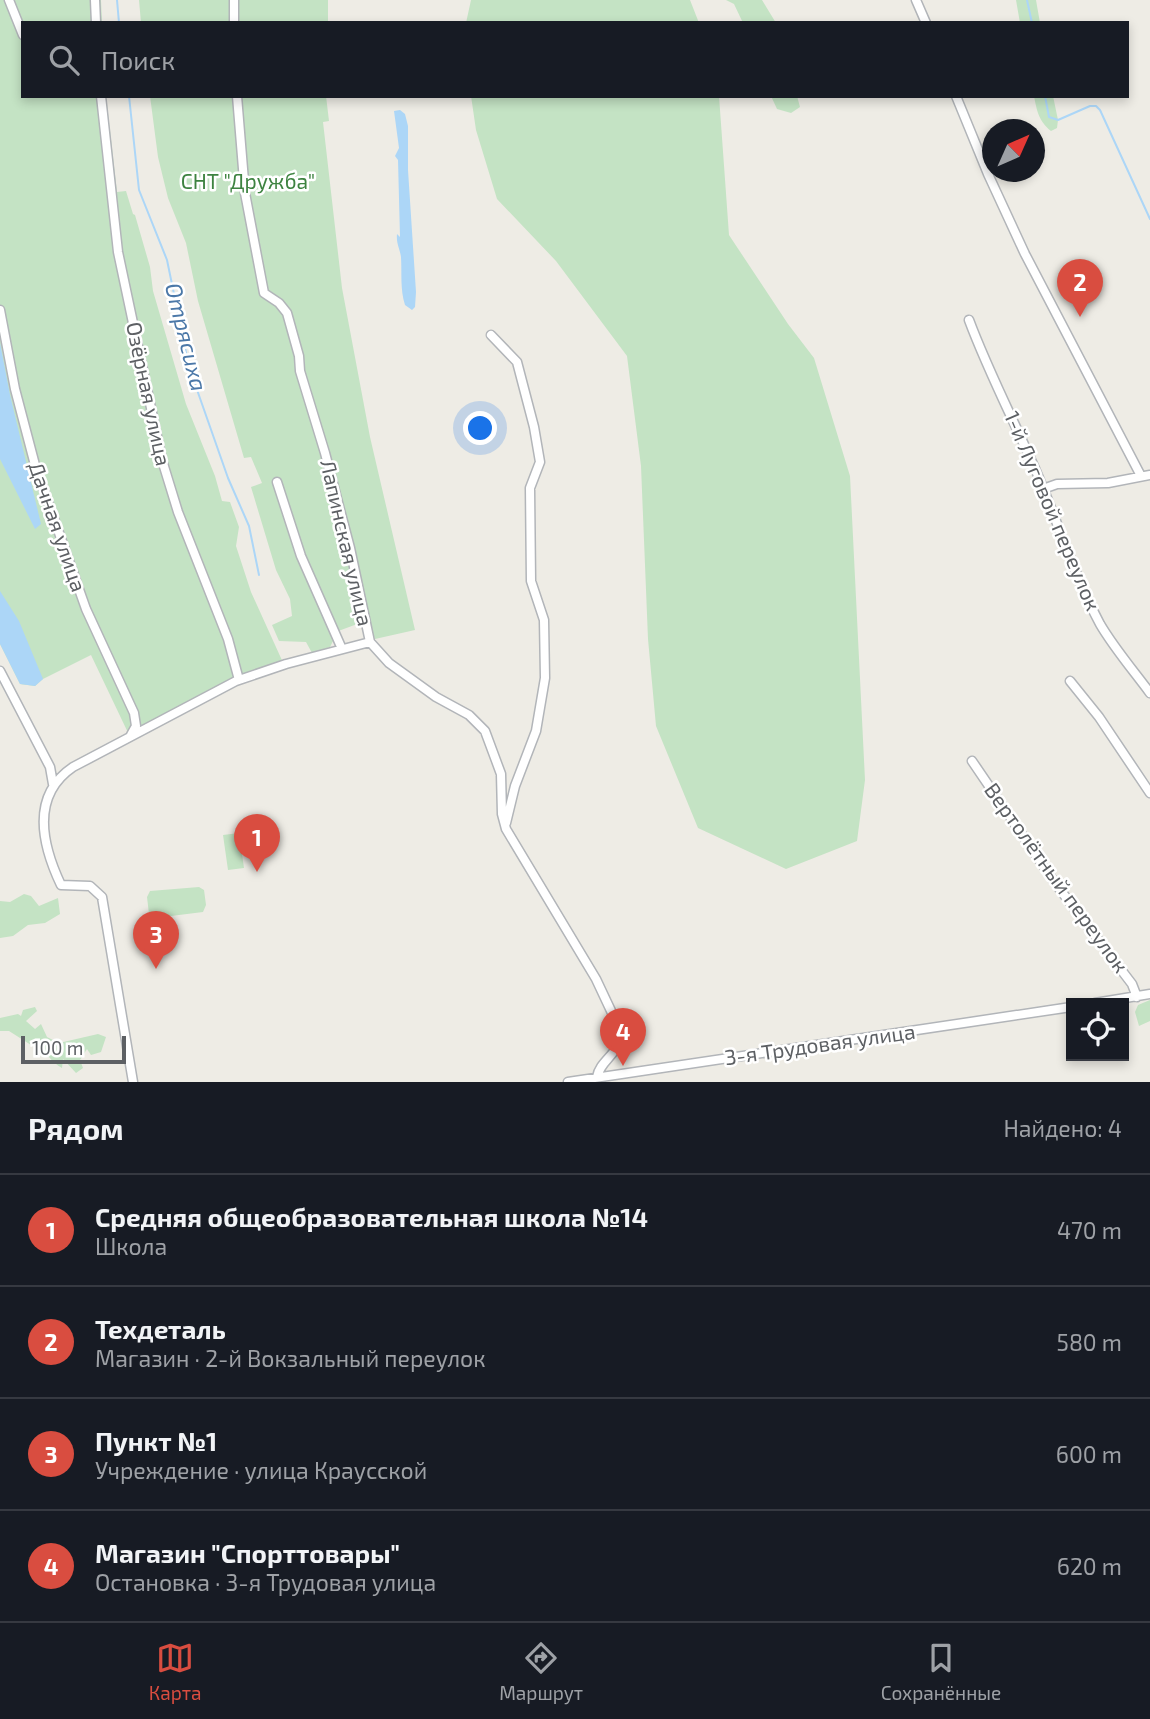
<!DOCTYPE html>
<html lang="ru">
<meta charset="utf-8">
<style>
:root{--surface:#171b24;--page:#242831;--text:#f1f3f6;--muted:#9ea1a6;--line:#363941;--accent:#d94d40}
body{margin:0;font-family:"Exo 2",sans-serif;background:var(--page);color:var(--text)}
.controls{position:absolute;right:21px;bottom:21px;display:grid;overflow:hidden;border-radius:0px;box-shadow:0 4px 10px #0003}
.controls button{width:63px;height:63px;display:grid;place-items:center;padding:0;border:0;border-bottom:2px solid var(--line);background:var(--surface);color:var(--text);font:35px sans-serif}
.compass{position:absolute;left:982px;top:119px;width:63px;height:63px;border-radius:50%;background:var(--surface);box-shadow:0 4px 10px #0003;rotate:45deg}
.scale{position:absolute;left:21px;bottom:18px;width:105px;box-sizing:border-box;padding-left:7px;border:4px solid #5d6064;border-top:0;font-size:19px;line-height:24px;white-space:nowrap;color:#5d6064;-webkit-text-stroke:5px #fff;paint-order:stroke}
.you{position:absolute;left:481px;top:429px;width:24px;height:24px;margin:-18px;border:5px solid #fff;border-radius:50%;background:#1a73e8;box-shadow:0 0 0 10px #1a73e833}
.badge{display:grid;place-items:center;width:46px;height:46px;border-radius:50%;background:var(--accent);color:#fff;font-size:23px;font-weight:700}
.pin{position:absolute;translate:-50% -58px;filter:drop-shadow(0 2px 4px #0008)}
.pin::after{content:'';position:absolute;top:37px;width:24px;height:21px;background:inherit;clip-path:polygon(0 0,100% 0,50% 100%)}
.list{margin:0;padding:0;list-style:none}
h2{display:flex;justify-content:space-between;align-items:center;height:91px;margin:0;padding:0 28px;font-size:30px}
h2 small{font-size:23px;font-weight:400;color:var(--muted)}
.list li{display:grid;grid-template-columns:46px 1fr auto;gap:21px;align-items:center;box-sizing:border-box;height:112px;padding:0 28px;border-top:2px solid var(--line)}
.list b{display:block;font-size:26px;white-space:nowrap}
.list p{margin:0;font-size:23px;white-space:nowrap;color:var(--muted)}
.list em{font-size:23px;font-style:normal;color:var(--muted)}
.icon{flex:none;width:38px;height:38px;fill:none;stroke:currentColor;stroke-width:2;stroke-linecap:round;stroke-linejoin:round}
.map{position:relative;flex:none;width:1150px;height:1082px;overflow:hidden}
.search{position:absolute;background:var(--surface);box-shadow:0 4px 10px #0003;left:21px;right:21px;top:21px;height:77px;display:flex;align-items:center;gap:18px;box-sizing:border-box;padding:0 24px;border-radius:0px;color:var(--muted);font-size:26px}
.sheet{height:539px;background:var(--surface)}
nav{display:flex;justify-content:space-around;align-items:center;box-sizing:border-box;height:98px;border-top:2px solid var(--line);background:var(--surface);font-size:19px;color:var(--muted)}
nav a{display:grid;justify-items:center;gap:4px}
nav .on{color:var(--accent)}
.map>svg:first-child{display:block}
.green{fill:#c4e3c4}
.water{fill:#acd6f7}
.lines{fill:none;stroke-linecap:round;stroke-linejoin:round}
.stream{stroke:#acd6f7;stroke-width:2}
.minor-casing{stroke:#b2b5b9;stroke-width:11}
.minor{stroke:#fff;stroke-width:8}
.labels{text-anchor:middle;stroke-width:5;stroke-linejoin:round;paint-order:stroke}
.park-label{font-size:21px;fill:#3e8341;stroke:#fff}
.street-label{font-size:21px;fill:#5d6064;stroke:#fff}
.water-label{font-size:23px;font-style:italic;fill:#4b78a8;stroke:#fff}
</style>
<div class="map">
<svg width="1150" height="1082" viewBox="0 0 1150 1082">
<rect width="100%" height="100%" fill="#eeece5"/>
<path class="green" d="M 0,0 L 101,0 L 102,23 L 23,23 L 23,96 L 106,96 L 117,192 L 126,191 L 133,214 L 135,215 L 150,267 L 153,291 L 186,404 L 215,476 L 222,501 L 230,502 L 239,527 L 236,546 L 251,592 L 285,667 L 242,681 L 131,739 L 91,655 L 43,679 L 35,686 L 20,684 L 0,644 Z
M 139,0 L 328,0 L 328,23 L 141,23 Z
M 471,0 L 690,0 L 699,23 L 466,23 Z
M 726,0 L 762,0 L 776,23 L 743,23 L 734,4 Z
M 1016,0 L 1036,0 L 1040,23 L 1020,23 Z
M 150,96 L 326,96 L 329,121 L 323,122 L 342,288 L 370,437 L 415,630 L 375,639 L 368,620 L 333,633 L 335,637 L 330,647 L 312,653 L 306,642 L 279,641 L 272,625 L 292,616 L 290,599 L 276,570 L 251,487 L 262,483 L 251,457 L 244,458 L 198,301 L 186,243 L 168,198 L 158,157 Z
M 471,96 L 719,96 L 729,235 L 788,324 L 814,358 L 850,476 L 865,780 L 857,841 L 786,869 L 698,828 L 656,726 L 648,639 L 641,466 L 627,356 L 556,261 L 497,199 L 476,130 Z
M 771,96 L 797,96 L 800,107 L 791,113 L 777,109 Z
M 1034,96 L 1053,96 L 1058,120 L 1057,128 L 1051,131 C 1039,121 1037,112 1034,96 Z
M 239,833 L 244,868 L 228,870 L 223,835 Z
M 199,887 L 204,890 L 206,905 L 203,912 L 155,918 L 149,914 L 147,897 L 150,891 Z
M 24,894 L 31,896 L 39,906 L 58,898 L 60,914 L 45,923 L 28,925 L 13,936 L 0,938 L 0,901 L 10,902 Z
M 1150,1000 L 1150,1021 L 1139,1026 L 1135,1012 L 1138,1005 Z
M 35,1007 L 37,1011 L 26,1021 L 35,1029 L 41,1024 L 47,1037 L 59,1043 L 98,1034 L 106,1037 L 101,1052 L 91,1055 L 87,1049 L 80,1060 L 83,1068 L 76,1073 L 63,1059 L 62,1068 C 52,1062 44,1054 44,1042 L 31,1045 L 9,1031 L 0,1031 L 0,1018 L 18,1014 L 21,1016 L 23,1010 Z"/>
<path class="water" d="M 400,110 L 405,114 L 408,126 L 408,170 L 416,292 L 415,307 L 412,310 L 405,305 C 400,289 402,274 401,257 C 400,249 396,244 397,234 L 400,237 L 398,160 L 395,156 L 399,148 L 394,111 Z
M 0,343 L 10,395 L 41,524 L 35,529 L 0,459 Z
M 0,591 L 19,621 L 43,679 L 35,686 L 20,684 L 0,644 Z"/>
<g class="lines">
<path class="stream" d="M 117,0 L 119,23
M 1027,0 L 1032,23
M 129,96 L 139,190 L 167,260 L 189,367 L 228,478 L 249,526 L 259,575
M 1045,96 L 1049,117 L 1058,120 L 1090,106 L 1096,106 L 1100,110 L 1150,219"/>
<g class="minor-casing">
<path id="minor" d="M 9,0 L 23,35
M 95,0 L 96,23
M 234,0 L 234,23
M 916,0 L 926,23
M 101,96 L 118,252 L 162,460 L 178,512 L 228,639 L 239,680
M 237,96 L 245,193 L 264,293 L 279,303 L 287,313 L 299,356 L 300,371 L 325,453 L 350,548 L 370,642 L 389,663 L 436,697 L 469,715 L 485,731 L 501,774 L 502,814 L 506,829 L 596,979 L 620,1030 C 623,1053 600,1059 597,1077
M 956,96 L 988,174 L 1025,254 L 1141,476
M 0,310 L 15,389 L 35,465 L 86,609 L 134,713 L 136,726 L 131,735
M 969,320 C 988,371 1014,421 1036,471 C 1058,522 1074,575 1100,624 C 1114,648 1133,670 1150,693
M 491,335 L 517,362 L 534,427 L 540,462 L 530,488 L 531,581 L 544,620 L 545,678 L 536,731 L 515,786 L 506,823
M 277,482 L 301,556 L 342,649
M 1043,489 L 1057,484 L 1108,483 L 1150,475
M 0,671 L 50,767 L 53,784
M 1070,681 L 1099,717 L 1150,793
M 972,761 L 1055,883 L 1132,984 L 1137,997
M 1095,1003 L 1150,994
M 133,1082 L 102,897 L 90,886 L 61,885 C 42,845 30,796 73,767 L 236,681 L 286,664 L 370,642
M 568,1082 L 1071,1007"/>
</g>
<use href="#minor" class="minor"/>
</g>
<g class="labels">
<g class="park-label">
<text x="248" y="189">СНТ "Дружба"</text>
</g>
<g class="street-label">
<text transform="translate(148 394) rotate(78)" y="7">Озёрная улица</text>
<text transform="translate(1052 511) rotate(67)" y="7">1-й Луговой переулок</text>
<text transform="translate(57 527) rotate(71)" y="7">Дачная улица</text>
<text transform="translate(346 543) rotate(77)" y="7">Лапинская улица</text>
<text transform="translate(1056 878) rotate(54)" y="7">Вертолётный переулок</text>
<text transform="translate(820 1045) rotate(-8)" y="7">3-я Трудовая улица</text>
</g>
<g class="water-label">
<text transform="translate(186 337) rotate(76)" y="8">Отрясиха</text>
</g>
</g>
</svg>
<div class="controls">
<button><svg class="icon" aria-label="locate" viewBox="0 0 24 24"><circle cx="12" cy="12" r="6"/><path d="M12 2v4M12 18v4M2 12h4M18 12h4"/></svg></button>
</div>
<svg class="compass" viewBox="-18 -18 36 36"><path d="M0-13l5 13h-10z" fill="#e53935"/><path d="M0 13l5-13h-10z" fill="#9ea1a6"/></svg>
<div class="scale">100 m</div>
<div class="you"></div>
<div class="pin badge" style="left:257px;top:872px">1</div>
<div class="pin badge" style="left:1080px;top:317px">2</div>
<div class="pin badge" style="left:156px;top:969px">3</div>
<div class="pin badge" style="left:623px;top:1066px">4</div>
<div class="search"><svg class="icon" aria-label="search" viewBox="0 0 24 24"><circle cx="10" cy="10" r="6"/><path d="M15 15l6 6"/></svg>Поиск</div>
</div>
<section class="sheet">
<h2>Рядом<small>Найдено: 4</small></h2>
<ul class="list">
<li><span class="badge">1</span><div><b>Средняя общеобразовательная школа №14</b><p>Школа</p></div><em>470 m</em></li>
<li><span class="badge">2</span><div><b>Техдеталь</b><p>Магазин · 2-й Вокзальный переулок</p></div><em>580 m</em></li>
<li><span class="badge">3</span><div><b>Пункт №1</b><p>Учреждение · улица Краусской</p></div><em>600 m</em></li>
<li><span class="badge">4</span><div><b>Магазин &quot;Спорттовары&quot;</b><p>Остановка · 3-я Трудовая улица</p></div><em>620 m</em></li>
</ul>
</section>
<nav>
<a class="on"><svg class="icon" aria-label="map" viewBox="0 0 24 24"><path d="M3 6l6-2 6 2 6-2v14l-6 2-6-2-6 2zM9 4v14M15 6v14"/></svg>Карта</a>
<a><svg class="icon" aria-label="directions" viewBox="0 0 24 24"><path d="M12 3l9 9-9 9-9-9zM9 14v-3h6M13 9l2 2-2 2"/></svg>Маршрут</a>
<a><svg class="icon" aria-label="saved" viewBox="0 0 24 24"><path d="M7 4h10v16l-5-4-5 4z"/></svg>Сохранённые</a>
</nav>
